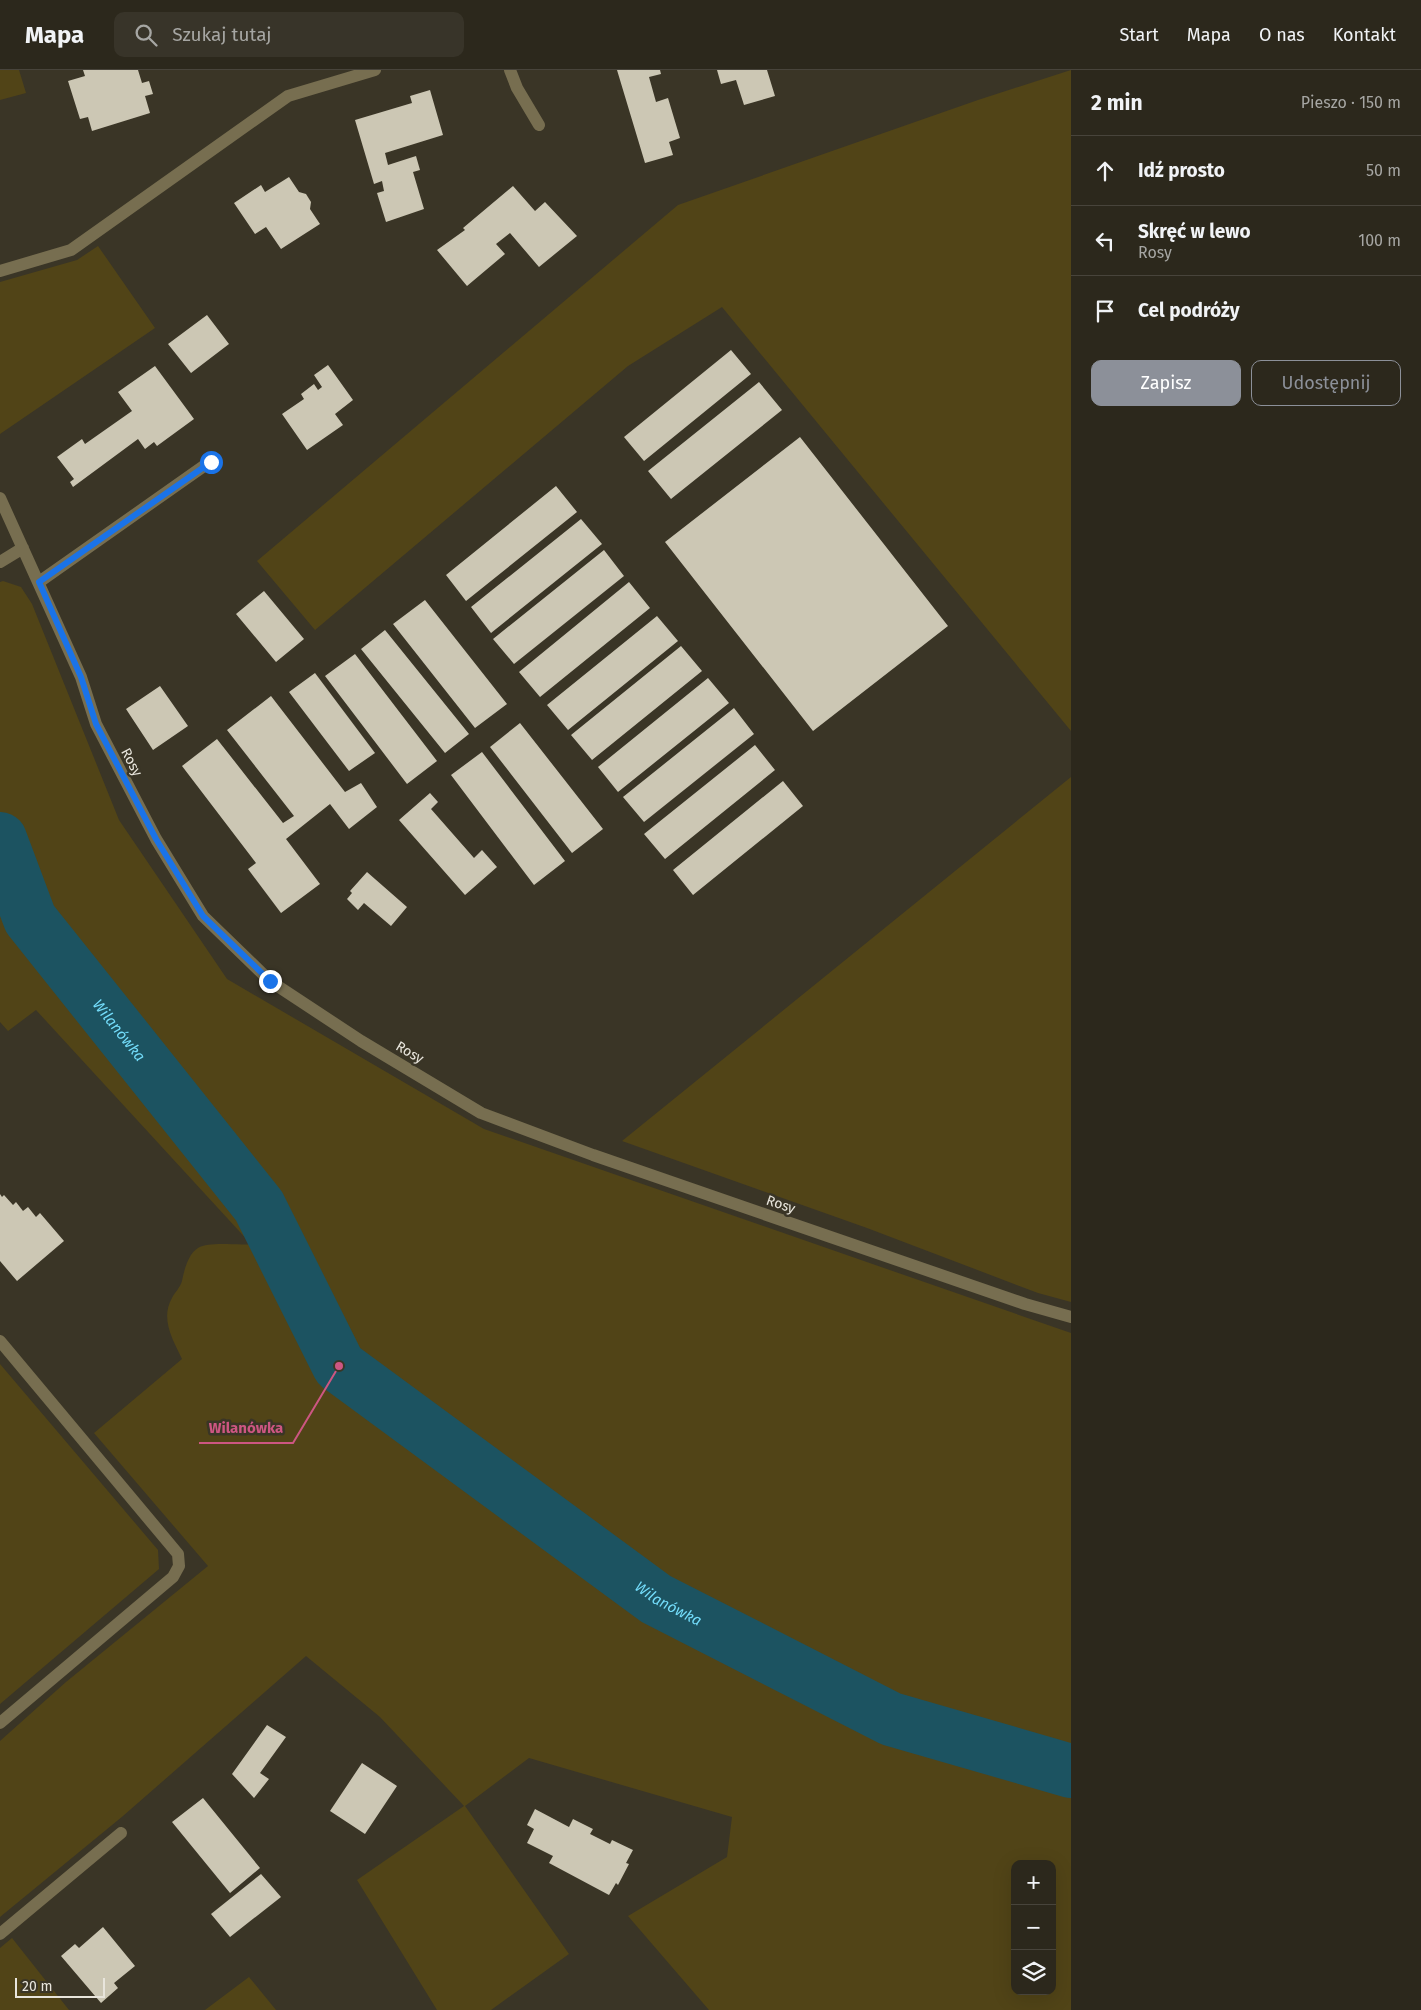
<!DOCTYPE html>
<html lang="pl">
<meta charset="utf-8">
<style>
:root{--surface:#2c281c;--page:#383429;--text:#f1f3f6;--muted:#a6a6a3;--line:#48443b;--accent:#8c9099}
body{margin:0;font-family:"Fira Sans",sans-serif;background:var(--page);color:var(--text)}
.controls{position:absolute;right:15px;bottom:15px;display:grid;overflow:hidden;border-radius:10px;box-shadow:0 5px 20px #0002}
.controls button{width:45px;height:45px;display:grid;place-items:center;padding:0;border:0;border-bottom:1px solid var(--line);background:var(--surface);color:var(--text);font:25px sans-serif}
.scale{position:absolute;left:15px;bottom:12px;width:90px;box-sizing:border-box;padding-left:5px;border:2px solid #e8e5dc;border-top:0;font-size:14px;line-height:18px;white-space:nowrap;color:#e8e5dc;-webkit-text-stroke:4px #3a3526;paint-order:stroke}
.stop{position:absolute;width:15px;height:15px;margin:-11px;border:4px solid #1a73e8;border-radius:50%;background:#fff}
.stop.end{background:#1a73e8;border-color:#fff;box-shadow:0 1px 5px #0008}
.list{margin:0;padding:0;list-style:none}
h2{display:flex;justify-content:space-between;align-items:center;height:65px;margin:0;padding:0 20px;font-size:21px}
h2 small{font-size:16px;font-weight:400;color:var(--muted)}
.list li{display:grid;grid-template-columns:32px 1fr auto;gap:15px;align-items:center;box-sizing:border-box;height:70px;padding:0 20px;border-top:1px solid var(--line)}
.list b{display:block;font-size:19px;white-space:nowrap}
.list p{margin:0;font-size:16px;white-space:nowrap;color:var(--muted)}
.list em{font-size:16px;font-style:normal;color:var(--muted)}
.actions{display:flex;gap:10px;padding:15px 20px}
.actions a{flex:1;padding:11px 0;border:1px solid var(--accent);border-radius:10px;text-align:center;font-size:18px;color:var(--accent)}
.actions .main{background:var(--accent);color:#fff}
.icon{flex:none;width:28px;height:28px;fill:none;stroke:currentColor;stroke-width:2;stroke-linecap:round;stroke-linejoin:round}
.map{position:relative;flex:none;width:1071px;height:1940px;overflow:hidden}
header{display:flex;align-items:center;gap:30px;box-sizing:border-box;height:70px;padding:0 25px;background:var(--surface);border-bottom:1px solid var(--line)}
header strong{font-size:24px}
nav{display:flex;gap:28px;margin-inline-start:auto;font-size:18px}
.search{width:350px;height:45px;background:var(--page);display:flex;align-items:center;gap:12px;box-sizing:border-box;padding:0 18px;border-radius:10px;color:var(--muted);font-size:19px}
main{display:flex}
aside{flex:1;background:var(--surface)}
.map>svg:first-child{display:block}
.green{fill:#514417;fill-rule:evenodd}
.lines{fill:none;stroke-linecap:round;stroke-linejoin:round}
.river{stroke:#1c5361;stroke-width:54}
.building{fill:#ccc7b4}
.minor{stroke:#776e50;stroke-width:12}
.route{stroke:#1a73e8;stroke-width:6}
.labels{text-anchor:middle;stroke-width:5;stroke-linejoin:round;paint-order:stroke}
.street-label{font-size:14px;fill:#e8e5dc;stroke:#3a3526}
.water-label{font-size:15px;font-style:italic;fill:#73dcfa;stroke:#3a3526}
.leader{fill:none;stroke:#cd5682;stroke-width:2}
.callout-dot{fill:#cd5682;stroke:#3a3526;stroke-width:2}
.callout-label{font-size:15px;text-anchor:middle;font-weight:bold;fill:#cd5682;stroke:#3a3526;stroke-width:5;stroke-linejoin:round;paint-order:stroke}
</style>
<header>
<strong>Mapa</strong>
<div class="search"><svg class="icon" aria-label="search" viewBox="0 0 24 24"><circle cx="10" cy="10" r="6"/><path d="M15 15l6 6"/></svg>Szukaj tutaj</div>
<nav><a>Start</a><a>Mapa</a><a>O nas</a><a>Kontakt</a></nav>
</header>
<main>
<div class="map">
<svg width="1071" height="1940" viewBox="0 0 1071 1940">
<rect width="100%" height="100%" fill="#3a3526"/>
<path class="green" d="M 0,0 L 19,0 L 26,23 L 0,30 Z
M 1071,0 L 1071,661 L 722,237 L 628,296 L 315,560 L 257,491 L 678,135 L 978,30 Z
M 98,176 L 155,258 L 0,364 L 0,212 L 77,190 Z
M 3,511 L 21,517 L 32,534 L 119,750 L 227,909 L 484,1059 L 1071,1263 L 1071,1940 L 709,1940 L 628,1846 L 727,1787 L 732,1747 L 529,1688 L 465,1736 L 569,1884 L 491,1940 L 437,1940 L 357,1810 L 464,1736 L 380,1647 L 306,1586 L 123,1746 L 0,1847 L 0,1671 L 66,1612 L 208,1496 L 94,1363 L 182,1289 C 173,1270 160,1249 172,1228 C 175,1222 180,1218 182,1211 C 184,1201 188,1184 198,1178 C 210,1171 238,1176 251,1174 L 36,940 L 8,961 L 0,952 L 0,512 ZM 1015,1794 L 1052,1794 L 1052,1921 L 1015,1921 Z
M 1071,707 L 1071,1232 L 1038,1223 L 867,1158 L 622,1071 Z
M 0,1294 L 158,1480 L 159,1499 L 0,1634 Z
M 12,1868 L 69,1940 L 0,1940 L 0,1878 Z
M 249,1907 L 276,1940 L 205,1940 Z"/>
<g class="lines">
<path class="river" id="s1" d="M 0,769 L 30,849 L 259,1136 L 339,1296 L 656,1529 L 891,1649 L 1071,1701"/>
</g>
<path class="building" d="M 83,0 L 138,0 L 142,13 L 149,11 L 153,24 L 145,26 L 150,43 L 92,61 L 88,47 L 80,49 L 68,11 L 85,6 Z
M 617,0 L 660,0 L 661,4 L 649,7 L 656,32 L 668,28 L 680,68 L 669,72 L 673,85 L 645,93 Z
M 717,0 L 767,0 L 775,26 L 744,35 L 736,10 L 721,14 Z
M 430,20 L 443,65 L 385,83 L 388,95 L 416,86 L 420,100 L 413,102 L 424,139 L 386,152 L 377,123 L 384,121 L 382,111 L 374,114 L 355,50 L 412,33 L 410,26 Z
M 289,107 L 299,122 L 306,124 L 311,132 L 310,139 L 320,154 L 281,179 L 266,157 L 255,164 L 234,133 L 261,115 L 265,122 Z
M 513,116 L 535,141 L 545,132 L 577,166 L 539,197 L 510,163 L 496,174 L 505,184 L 467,216 L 437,180 L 465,160 L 463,158 Z
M 207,245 L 229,274 L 191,303 L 168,274 Z
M 731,280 L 751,304 L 644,391 L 624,367 Z
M 328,295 L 353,330 L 335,344 L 343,355 L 307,380 L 282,344 L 304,329 L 301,324 L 314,314 L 318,320 L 322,317 L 314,305 Z
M 155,296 L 194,349 L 157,376 L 154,372 L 145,379 L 138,369 L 73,417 L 70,412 L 74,409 L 57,387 L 82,369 L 85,374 L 132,341 L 118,322 Z
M 759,312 L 782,340 L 671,429 L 648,401 Z
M 800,367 L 948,556 L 813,661 L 665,472 Z
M 556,416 L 577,442 L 466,531 L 446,505 Z
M 581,449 L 602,474 L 491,563 L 471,537 Z
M 604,480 L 624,506 L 514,594 L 493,569 Z
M 629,512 L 650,538 L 540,627 L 519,602 Z
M 264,521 L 304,569 L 276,592 L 236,544 Z
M 425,530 L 507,634 L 475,658 L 393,554 Z
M 657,546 L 678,571 L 568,660 L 547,635 Z
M 385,560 L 469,664 L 445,683 L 361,579 Z
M 681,576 L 702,601 L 592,690 L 571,665 Z
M 355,584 L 437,691 L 407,714 L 325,606 Z
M 315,603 L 375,683 L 349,701 L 289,622 Z
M 708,608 L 729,633 L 618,722 L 598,697 Z
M 160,616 L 188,656 L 153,680 L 126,639 Z
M 271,626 L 345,722 L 361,713 L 377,737 L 349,759 L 330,734 L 286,769 L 320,814 L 281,843 L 248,799 L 256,793 L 182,696 L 217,669 L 283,753 L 294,746 L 227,660 Z
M 734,638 L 754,664 L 644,752 L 623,727 Z
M 520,653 L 603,759 L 572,783 L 490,677 Z
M 755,675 L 775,700 L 665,789 L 644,764 Z
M 482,682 L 565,791 L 534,815 L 451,705 Z
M 783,711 L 803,736 L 693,825 L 673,800 Z
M 430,723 L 438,732 L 431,739 L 474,788 L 482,780 L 497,797 L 465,825 L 399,750 Z
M 367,802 L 407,837 L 391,856 L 364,833 L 358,840 L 347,829 L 352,823 L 350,821 Z
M 0,1124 L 2,1127 L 4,1125 L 13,1135 L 16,1132 L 23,1141 L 28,1137 L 36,1147 L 40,1143 L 64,1171 L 17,1211 L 0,1191 Z
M 267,1655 L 286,1667 L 260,1703 L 269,1709 L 254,1728 L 232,1704 Z
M 362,1693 L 397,1716 L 365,1764 L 330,1741 Z
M 203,1728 L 260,1798 L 230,1823 L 172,1752 Z
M 535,1739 L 569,1757 L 573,1749 L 593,1759 L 590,1764 L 610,1774 L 612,1770 L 633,1780 L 626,1793 L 629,1794 L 618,1815 L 616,1813 L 609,1825 L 549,1793 L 553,1786 L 527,1773 L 534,1759 L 527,1755 Z
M 261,1804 L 281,1827 L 230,1867 L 211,1844 Z
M 103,1857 L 135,1896 L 114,1913 L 118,1918 L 101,1933 L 61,1886 L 75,1874 L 79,1878 Z"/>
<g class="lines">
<path class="minor" d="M 510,0 L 517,18 L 539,55
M 0,201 L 71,180 L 288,26 L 375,0
M 0,428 L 81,607 L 96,654 L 156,769 L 203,846 L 270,911 L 361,971 L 481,1043 L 593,1085 L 1025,1234 L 1071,1247
M 0,492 L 23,478
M 39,512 L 211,391
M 0,1271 L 178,1484 L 179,1496 L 173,1507 L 0,1653
M 0,1864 L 121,1763"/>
</g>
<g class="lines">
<path class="route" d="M 211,392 L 39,512 L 81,607 L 96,654 L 156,769 L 203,846 L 270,911"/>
</g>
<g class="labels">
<g class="street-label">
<text transform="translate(132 692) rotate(62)" y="5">Rosy</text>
<text transform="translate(410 982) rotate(30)" y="5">Rosy</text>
<text transform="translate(781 1134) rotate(19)" y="5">Rosy</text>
</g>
<g class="water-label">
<text dy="5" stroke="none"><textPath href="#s1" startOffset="228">Wilanówka</textPath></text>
<text dy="5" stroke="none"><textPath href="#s1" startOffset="1038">Wilanówka</textPath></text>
</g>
</g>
<path class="leader" d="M339 1296L293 1373H199"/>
<circle class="callout-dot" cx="339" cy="1296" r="5"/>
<g class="callout-label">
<text x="246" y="1363">Wilanówka</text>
</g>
</svg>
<div class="controls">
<button>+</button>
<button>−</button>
<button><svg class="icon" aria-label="layers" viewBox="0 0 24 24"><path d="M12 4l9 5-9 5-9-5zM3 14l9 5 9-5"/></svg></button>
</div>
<div class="scale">20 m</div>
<div class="stop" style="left:211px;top:392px"></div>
<div class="stop end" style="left:270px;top:911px"></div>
</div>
<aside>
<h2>2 min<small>Pieszo · 150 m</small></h2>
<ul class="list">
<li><svg class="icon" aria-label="ahead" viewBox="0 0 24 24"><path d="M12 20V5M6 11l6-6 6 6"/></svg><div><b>Idź prosto</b></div><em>50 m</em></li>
<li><svg class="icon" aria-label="left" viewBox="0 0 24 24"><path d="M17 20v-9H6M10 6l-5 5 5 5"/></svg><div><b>Skręć w lewo</b><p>Rosy</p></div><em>100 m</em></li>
<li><svg class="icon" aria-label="arrive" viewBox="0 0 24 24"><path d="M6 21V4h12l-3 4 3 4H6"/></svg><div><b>Cel podróży</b></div></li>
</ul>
<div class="actions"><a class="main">Zapisz</a><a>Udostępnij</a></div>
</aside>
</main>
